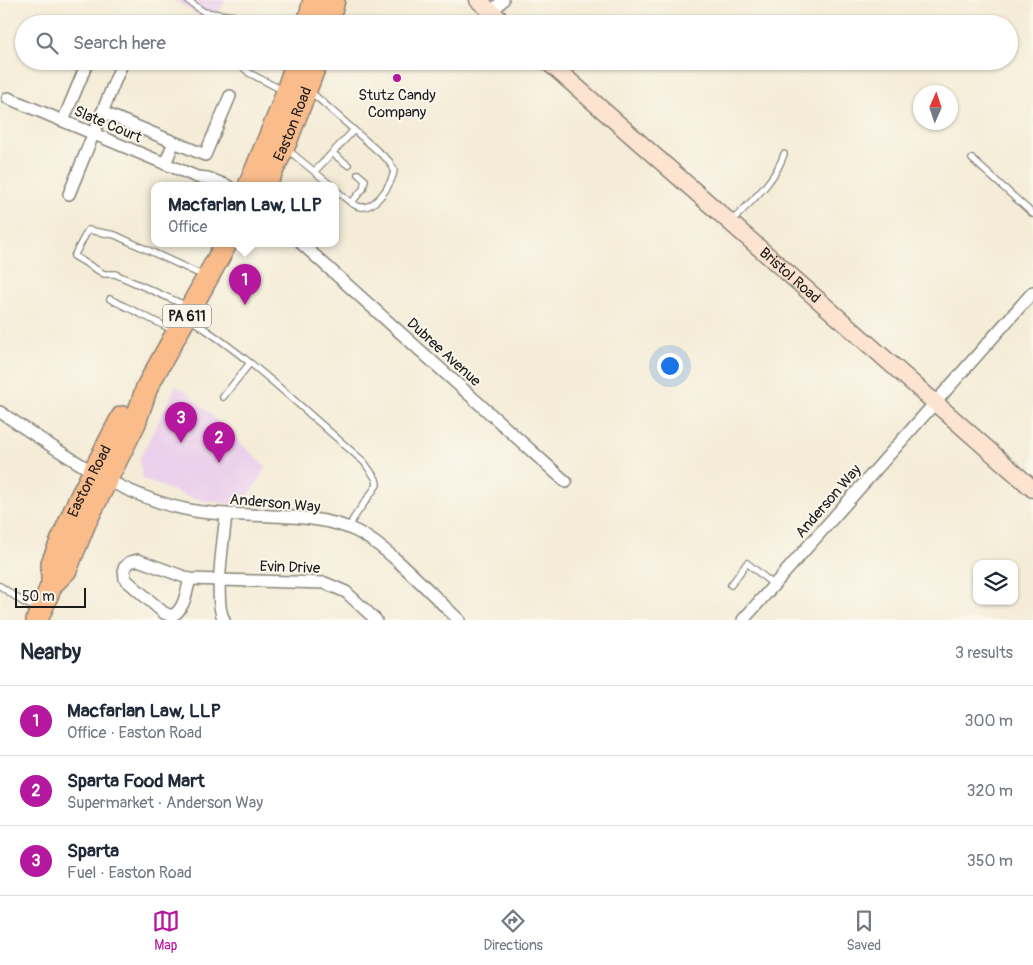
<!DOCTYPE html>
<meta charset="utf-8">
<style>
:root{--surface:#fff;--page:#f6f6f7;--text:#1f2937;--muted:#747a83;--line:#e0e1e3;--accent:#b5179e}
body{margin:0;font-family:Pangolin,sans-serif;background:var(--page);color:var(--text)}
.controls{position:absolute;right:15px;bottom:15px;display:grid;overflow:hidden;border-radius:10px;box-shadow:0 1px 4px #0004}
.controls button{width:45px;height:45px;display:grid;place-items:center;padding:0;border:0;border-bottom:1px solid var(--line);background:var(--surface);color:var(--text);font:25px sans-serif}
.compass{position:absolute;left:913px;top:85px;width:45px;height:45px;border-radius:50%;background:var(--surface);box-shadow:0 1px 4px #0004;rotate:3deg}
.scale{position:absolute;left:15px;bottom:12px;width:71px;box-sizing:border-box;padding-left:5px;border:2px solid #1c1c1c;border-top:0;font-size:14px;line-height:18px;white-space:nowrap;color:#1c1c1c;-webkit-text-stroke:4px #fbf7ec;paint-order:stroke}
.you{position:absolute;left:669px;top:365px;width:18px;height:18px;margin:-12px;border:4px solid #fff;border-radius:50%;background:#1a73e8;box-shadow:0 0 0 8px #1a73e833}
.badge{display:grid;place-items:center;width:32px;height:32px;border-radius:50%;background:var(--accent);color:#fff;font-size:16px;font-weight:700}
.pin{position:absolute;translate:-50% -41px;filter:drop-shadow(0 1px 2px #0008)}
.pin::after{content:'';position:absolute;top:26px;width:18px;height:15px;background:inherit;clip-path:polygon(0 0,100% 0,50% 100%)}
.popup{position:absolute;left:151px;top:182px;width:188px;height:65px;box-sizing:border-box;display:grid;place-content:center;border-radius:10px;background:var(--surface);filter:drop-shadow(0 1px 4px #0005);font-size:16px;white-space:nowrap;color:var(--muted)}
.popup b{font-size:19px;color:var(--text)}
.popup::after{content:'';position:absolute;left:50%;top:100%;margin-left:-10px;border:10px solid transparent;border-top-color:var(--surface)}
.list{margin:0;padding:0;list-style:none}
h2{display:flex;justify-content:space-between;align-items:center;height:65px;margin:0;padding:0 20px;font-size:21px}
h2 small{font-size:16px;font-weight:400;color:var(--muted)}
.list li{display:grid;grid-template-columns:32px 1fr auto;gap:15px;align-items:center;box-sizing:border-box;height:70px;padding:0 20px;border-top:1px solid var(--line)}
.list b{display:block;font-size:19px;white-space:nowrap}
.list p{margin:0;font-size:16px;white-space:nowrap;color:var(--muted)}
.list em{font-size:16px;font-style:normal;color:var(--muted)}
.icon{flex:none;width:28px;height:28px;fill:none;stroke:currentColor;stroke-width:2;stroke-linecap:round;stroke-linejoin:round}
.map{position:relative;flex:none;width:1033px;height:620px;overflow:hidden}
.search{position:absolute;background:var(--surface);box-shadow:0 1px 4px #0004;left:15px;right:15px;top:15px;height:55px;display:flex;align-items:center;gap:12px;box-sizing:border-box;padding:0 18px;border-radius:28px;color:var(--muted);font-size:19px}
.sheet{height:275px;background:var(--surface)}
nav{display:flex;justify-content:space-around;align-items:center;box-sizing:border-box;height:70px;border-top:1px solid var(--line);background:var(--surface);font-size:14px;color:var(--muted)}
nav a{display:grid;justify-items:center;gap:2px}
nav .on{color:var(--accent)}
.map>svg:first-child{display:block}
.built{fill:#ebd1eb}
.lines{fill:none;stroke-linecap:round;stroke-linejoin:round}
.lane-casing{stroke:#88847a;stroke-width:8}
.street-casing{stroke:#88847a;stroke-width:14}
.secondary-casing{stroke:#88847a;stroke-width:19}
.highway-casing{stroke:#88847a;stroke-width:24}
.lane{stroke:#fff;stroke-width:5.5}
.street{stroke:#fff;stroke-width:11}
.secondary{stroke:#fde4d1;stroke-width:16}
.highway{stroke:#fabc8b;stroke-width:21}
.poi-dot{fill:#b5179e;stroke:#fbf7ec;stroke-width:2}
.labels{text-anchor:middle;stroke-width:4;stroke-linejoin:round;paint-order:stroke}
.shield{fill:#fbf7ec;stroke:#5f5e5a;stroke-width:1}
.shield-label{font-size:14px;font-weight:bold;fill:#1c1c1c}
.poi-label{font-size:15px;fill:#1c1c1c;stroke:#fbf7ec}
.street-label{font-size:15px;fill:#1c1c1c;stroke:#fbf7ec}
</style>
<div class="map">
<svg width="1033" height="620" viewBox="0 0 1033 620">
<rect width="100%" height="100%" fill="#fbf7ec"/>
<filter id="ink" filterUnits="userSpaceOnUse"><feTurbulence type="fractalNoise" baseFrequency=".02" numOctaves="2"/><feDisplacementMap in="SourceGraphic" scale="10" xChannelSelector="R" yChannelSelector="G"/><feConvolveMatrix kernelMatrix="1 2 1 2 8 2 1 2 1" color-interpolation-filters="sRGB"/></filter>
<filter id="wash" filterUnits="userSpaceOnUse"><feTurbulence type="fractalNoise" baseFrequency=".0096" numOctaves="4" result="noise"/><feDisplacementMap in="SourceGraphic" scale="20" xChannelSelector="R" yChannelSelector="G"/><feGaussianBlur stdDeviation="1.12" result="paint"/><feColorMatrix in="noise" values="0 0 0 0 0 0 0 0 0 0 0 0 0 0 0 0 0 1.4 0 .05"/><feComposite in="paint" operator="in"/></filter>
<g filter="url(#wash)">
<rect width="100%" height="100%" fill="#f4ecd7"/>
<path class="built" d="M 174,0 L 226,0 L 212,24 Z
M 176,386 L 186,391 L 266,467 L 243,506 L 194,499 L 143,479 L 139,460 Z"/>
</g>
<g filter="url(#ink)">
<g class="lines">
<g class="lane-casing">
<path id="lane" d="M 187,0 L 204,12 L 234,16 L 257,24
M 242,61 L 241,65 L 249,73 L 282,90
M 311,92 L 389,161 L 394,170 C 393,183 374,213 357,206 C 349,203 342,195 335,189
M 288,150 L 332,186
M 332,153 L 348,165
M 972,159 L 1033,214
M 315,171 L 354,130
M 351,203 L 363,189 L 365,180 L 358,174
M 731,222 C 750,202 775,182 784,154
M 110,299 L 173,330
M 187,306 L 115,274 L 104,274 L 74,256 L 88,230 L 115,235 L 204,276
M 188,318 C 252,358 307,413 364,462 L 376,479 L 377,485 L 353,519 L 349,529
M 223,397 L 250,363
M 731,585 L 747,563 L 774,585
M 0,586 L 23,602 L 36,608"/>
</g>
<g class="street-casing">
<path id="street" d="M 492,12 L 503,0
M 8,98 L 197,177 L 208,178 L 228,186
M 102,112 L 205,155 L 230,96
M 63,121 L 88,61
M 165,164 L 174,142
M 69,194 L 123,61
M 302,244 L 566,482
M 0,412 C 60,451 122,499 195,511 C 243,519 313,510 356,531 C 389,547 431,594 459,620
M 190,579 C 186,592 185,609 172,616 L 164,613 L 125,579 L 124,568 L 130,562 L 138,560 L 190,579 L 325,583 L 346,592 L 376,620
M 224,620 C 213,601 224,538 226,514
M 743,620 L 1033,292"/>
</g>
<g class="secondary-casing">
<g id="secondary">
<path d="M 478,0 L 505,24"/>
<path id="s1" d="M 547,61 L 1033,489"/>
</g>
</g>
<g class="highway-casing">
<g id="highway">
<path d="M 308,24 L 314,0"/>
<path d="M 328,24 L 334,0"/>
<path d="M 249,186 L 281,109 L 297,61"/>
<path id="s2" d="M 265,186 L 286,142 L 317,61"/>
<path d="M 52,584 L 66,570 L 85,523 L 135,423 L 147,387 L 226,244"/>
<path id="s3" d="M 37,620 L 52,584 L 52,563 L 78,502 L 122,417"/>
</g>
</g>
<use href="#lane" class="lane"/>
<use href="#street" class="street"/>
<use href="#secondary" class="secondary"/>
<use href="#highway" class="highway"/>
</g>
</g>
<circle class="poi-dot" cx="397" cy="78" r="5"/>
<g class="labels">
<rect class="shield" x="163" y="304.5" width="48" height="23" rx="4"/>
<g class="shield-label">
<text x="187" y="321">PA 611</text>
</g>
<g class="poi-label">
<text x="397" y="100">Stutz Candy<tspan x="397" dy="17">Company</tspan></text>
</g>
<g class="street-label">
<text transform="translate(108 124) rotate(23)" y="5">Slate Court</text>
<text dy="5" stroke="none"><textPath href="#s2" startOffset="68">Easton Road</textPath></text>
<text dy="5" stroke="none"><textPath href="#s1" startOffset="324">Bristol Road</textPath></text>
<text transform="translate(444 352) rotate(42)" y="5">Dubree Avenue</text>
<text dy="5" stroke="none"><textPath href="#s3" startOffset="150">Easton Road</textPath></text>
<text transform="translate(828 501) rotate(-49)" y="5">Anderson Way</text>
<text transform="translate(275 503) rotate(5)" y="5">Anderson Way</text>
<text transform="translate(290 567) rotate(2)" y="5">Evin Drive</text>
</g>
</g>
</svg>
<div class="controls">
<button><svg class="icon" aria-label="layers" viewBox="0 0 24 24"><path d="M12 4l9 5-9 5-9-5zM3 14l9 5 9-5"/></svg></button>
</div>
<svg class="compass" viewBox="-18 -18 36 36"><path d="M0-13l5 13h-10z" fill="#e53935"/><path d="M0 13l5-13h-10z" fill="#747a83"/></svg>
<div class="scale">50 m</div>
<div class="you"></div>
<div class="pin badge" style="left:245px;top:305px">1</div>
<div class="popup"><b>Macfarlan Law, LLP</b>Office</div>
<div class="pin badge" style="left:219px;top:463px">2</div>
<div class="pin badge" style="left:181px;top:443px">3</div>
<div class="search"><svg class="icon" aria-label="search" viewBox="0 0 24 24"><circle cx="10" cy="10" r="6"/><path d="M15 15l6 6"/></svg>Search here</div>
</div>
<section class="sheet">
<h2>Nearby<small>3 results</small></h2>
<ul class="list">
<li><span class="badge">1</span><div><b>Macfarlan Law, LLP</b><p>Office · Easton Road</p></div><em>300 m</em></li>
<li><span class="badge">2</span><div><b>Sparta Food Mart</b><p>Supermarket · Anderson Way</p></div><em>320 m</em></li>
<li><span class="badge">3</span><div><b>Sparta</b><p>Fuel · Easton Road</p></div><em>350 m</em></li>
</ul>
</section>
<nav>
<a class="on"><svg class="icon" aria-label="map" viewBox="0 0 24 24"><path d="M3 6l6-2 6 2 6-2v14l-6 2-6-2-6 2zM9 4v14M15 6v14"/></svg>Map</a>
<a><svg class="icon" aria-label="directions" viewBox="0 0 24 24"><path d="M12 3l9 9-9 9-9-9zM9 14v-3h6M13 9l2 2-2 2"/></svg>Directions</a>
<a><svg class="icon" aria-label="saved" viewBox="0 0 24 24"><path d="M7 4h10v16l-5-4-5 4z"/></svg>Saved</a>
</nav>
